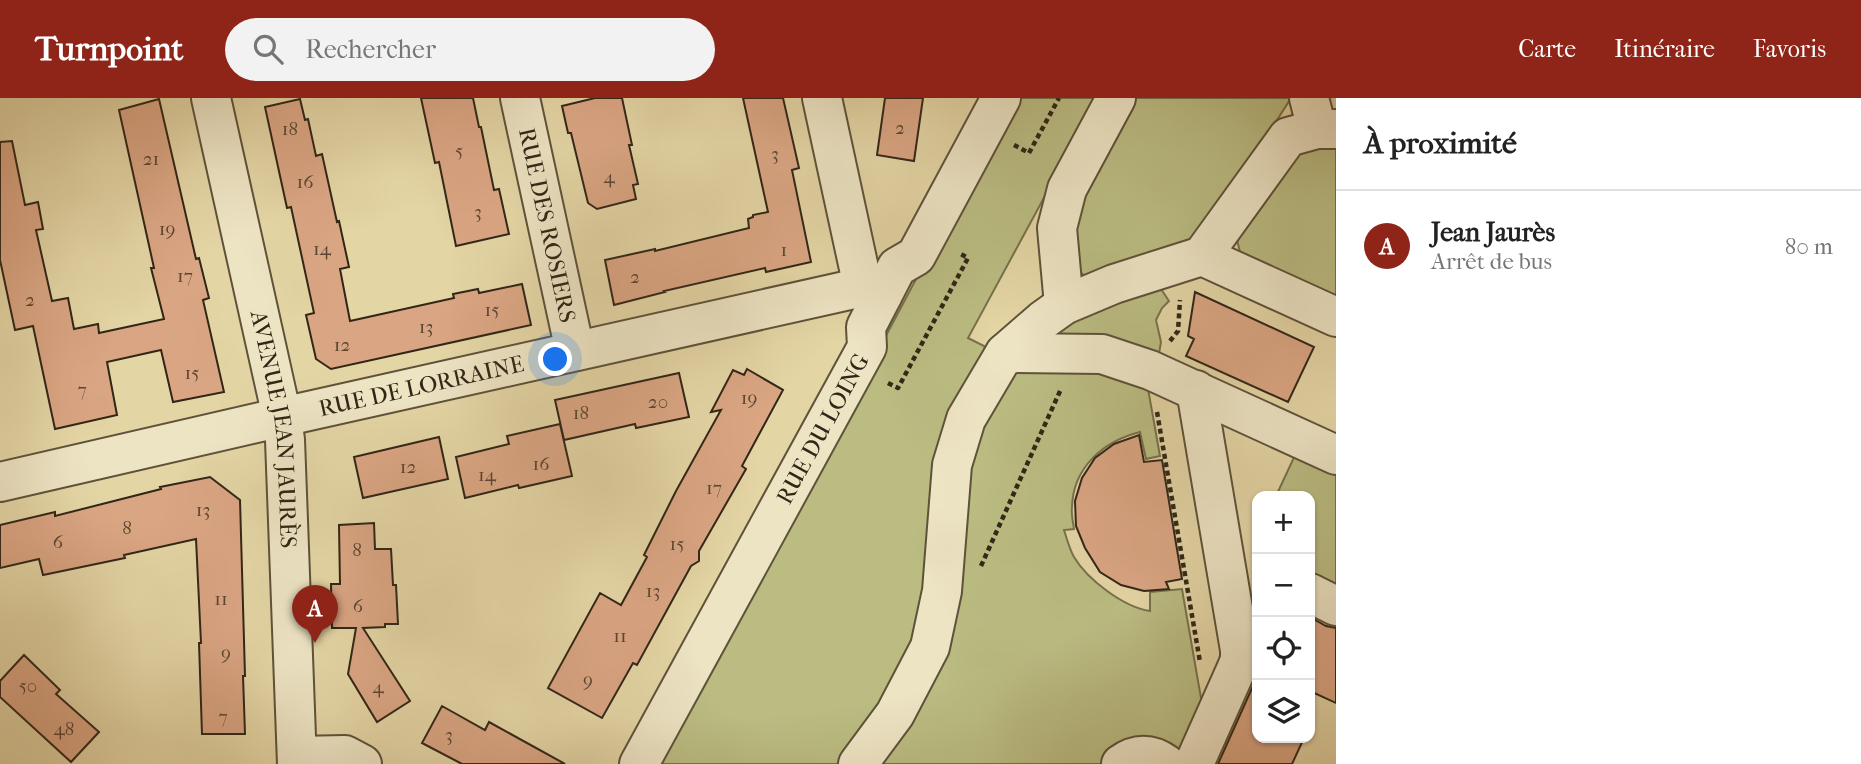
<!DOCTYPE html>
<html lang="fr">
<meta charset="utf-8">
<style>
:root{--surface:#fff;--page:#f2f2f2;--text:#222;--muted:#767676;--line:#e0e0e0;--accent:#8f2418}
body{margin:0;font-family:"IM FELL French Canon",serif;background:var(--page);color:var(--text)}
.controls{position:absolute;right:21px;bottom:21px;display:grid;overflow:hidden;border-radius:14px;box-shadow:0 2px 5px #0004}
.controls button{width:63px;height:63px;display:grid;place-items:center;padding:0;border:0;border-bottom:2px solid var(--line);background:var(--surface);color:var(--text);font:35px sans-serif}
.you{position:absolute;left:556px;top:262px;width:24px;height:24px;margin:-18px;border:5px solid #fff;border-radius:50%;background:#1a73e8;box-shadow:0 0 0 10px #1a73e833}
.badge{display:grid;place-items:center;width:46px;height:46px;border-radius:50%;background:var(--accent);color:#fff;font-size:23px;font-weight:700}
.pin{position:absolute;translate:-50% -58px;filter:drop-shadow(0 2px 4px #0008)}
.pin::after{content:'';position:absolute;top:37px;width:24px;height:21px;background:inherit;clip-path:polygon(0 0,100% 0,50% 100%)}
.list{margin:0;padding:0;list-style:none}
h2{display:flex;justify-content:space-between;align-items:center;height:91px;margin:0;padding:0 28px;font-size:30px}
h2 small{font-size:23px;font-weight:400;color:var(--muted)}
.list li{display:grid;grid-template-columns:46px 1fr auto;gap:21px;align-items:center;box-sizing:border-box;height:112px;padding:0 28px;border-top:2px solid var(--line)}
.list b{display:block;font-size:26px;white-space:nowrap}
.list p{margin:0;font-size:23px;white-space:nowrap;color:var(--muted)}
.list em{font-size:23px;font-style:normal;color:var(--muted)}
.icon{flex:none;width:38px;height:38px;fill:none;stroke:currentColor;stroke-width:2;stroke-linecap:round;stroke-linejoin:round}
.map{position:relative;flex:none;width:1336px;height:666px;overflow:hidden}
header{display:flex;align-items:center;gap:42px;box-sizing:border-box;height:98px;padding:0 35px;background:var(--accent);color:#fff}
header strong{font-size:33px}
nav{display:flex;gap:38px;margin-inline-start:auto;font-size:24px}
.search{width:490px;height:63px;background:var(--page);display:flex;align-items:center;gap:18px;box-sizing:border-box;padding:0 24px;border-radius:38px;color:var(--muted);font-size:26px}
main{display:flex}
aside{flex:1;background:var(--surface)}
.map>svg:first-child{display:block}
.green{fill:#babc82;stroke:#76714c;stroke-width:2}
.building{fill:#daa583;stroke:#312617;stroke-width:2}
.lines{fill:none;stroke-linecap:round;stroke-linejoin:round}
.minor-casing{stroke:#5e523a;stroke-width:42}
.path{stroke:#312617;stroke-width:4.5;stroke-dasharray:5 3.5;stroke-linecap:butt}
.minor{stroke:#ede4c4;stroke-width:38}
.labels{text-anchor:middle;stroke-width:5;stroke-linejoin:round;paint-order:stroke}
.number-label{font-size:19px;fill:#5b4632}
.street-label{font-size:23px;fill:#312617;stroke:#ede4c4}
</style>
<header>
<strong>Turnpoint</strong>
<div class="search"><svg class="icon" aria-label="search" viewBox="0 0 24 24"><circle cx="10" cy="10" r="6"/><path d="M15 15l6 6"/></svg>Rechercher</div>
<nav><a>Carte</a><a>Itinéraire</a><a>Favoris</a></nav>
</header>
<main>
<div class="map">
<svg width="1336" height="666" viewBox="0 0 1336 666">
<rect width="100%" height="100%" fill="#e4d5a5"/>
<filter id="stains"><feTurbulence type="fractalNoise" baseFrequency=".00286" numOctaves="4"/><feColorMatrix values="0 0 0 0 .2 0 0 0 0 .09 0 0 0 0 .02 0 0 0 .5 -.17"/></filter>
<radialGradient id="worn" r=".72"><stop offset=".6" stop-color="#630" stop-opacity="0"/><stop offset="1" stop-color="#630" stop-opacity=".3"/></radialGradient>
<path class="green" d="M 1012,0 L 1098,0 L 968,240 L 984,248 L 988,260 L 932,474 L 909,571 L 842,666 L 653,666 L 862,283 Z
M 1125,0 L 1291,0 L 1211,126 L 1183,151 L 1088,180 L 1069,166 L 1065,129 Z
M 1336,47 L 1336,208 L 1241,158 L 1236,138 L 1299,53 Z
M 1161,191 L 1169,203 L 1162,210 L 1156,222 L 1161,244 L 1158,261 L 1048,239 L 1067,220 Z
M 1011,269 L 1080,270 L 1147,285 L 1160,358 L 1146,361 L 1140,334 C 1104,343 1073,369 1072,409 C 1071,416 1073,424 1074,431 L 1064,432 C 1067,441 1069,450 1074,459 C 1087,481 1123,509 1150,513 L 1150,494 L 1182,491 L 1205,623 L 1185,666 L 875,666 L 975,336 Z
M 1296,355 L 1336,374 L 1336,494 L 1310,482 L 1310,398 L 1276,398 Z"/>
<path class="building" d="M 421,0 L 473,0 L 479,29 L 481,29 L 494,92 L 499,91 L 509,136 L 456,148 L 439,64 L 435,65 Z
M 595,0 L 622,0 L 632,47 L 629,47 L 638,86 L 633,87 L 636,101 L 597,111 L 588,105 L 571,35 L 568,35 L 562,8 Z
M 743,0 L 783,0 L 799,70 L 792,72 L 811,164 L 766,174 L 765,170 L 664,193 L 665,194 L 614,207 L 605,162 L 655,151 L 655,153 L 749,130 L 748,121 L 753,119 L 753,117 L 768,114 Z
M 885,0 L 923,0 L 914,63 L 877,57 Z
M 159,1 L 196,161 L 199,160 L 209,200 L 203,202 L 224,294 L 173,304 L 161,252 L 107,264 L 117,317 L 55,331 L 33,228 L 15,232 L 0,162 L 0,44 L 12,43 L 25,107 L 38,104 L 43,131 L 36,132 L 52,203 L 68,200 L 74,231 L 98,226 L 99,235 L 164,221 L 151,170 L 154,170 L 119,12 Z
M 300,1 L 305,22 L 308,21 L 316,58 L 322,56 L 337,124 L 339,123 L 349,169 L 340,171 L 350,223 L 454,200 L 453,196 L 478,191 L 479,195 L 522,186 L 531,227 L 331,271 L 316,261 L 306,217 L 314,215 L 291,109 L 287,110 L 265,9 Z
M 1195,194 L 1314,249 L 1288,304 L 1186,258 L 1194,241 L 1188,238 Z
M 747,271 L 783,292 L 742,368 L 746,371 L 699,453 L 699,463 L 691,468 L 637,567 L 633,565 L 602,620 L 548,590 L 600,495 L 621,507 L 647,459 L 644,457 L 676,393 L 721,312 L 711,314 L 733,272 L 744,277 Z
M 679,275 L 689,319 L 636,330 L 635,326 L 564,342 L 555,302 Z
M 560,326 L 572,378 L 519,390 L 518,387 L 465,400 L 456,359 L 509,346 L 507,338 Z
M 1139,337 L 1144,364 L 1162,362 L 1182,481 L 1166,484 L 1169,491 L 1144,493 L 1121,487 L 1100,474 L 1085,450 L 1076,428 L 1075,403 L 1082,380 L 1095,360 L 1114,346 Z
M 439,339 L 448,381 L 363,400 L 354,359 Z
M 210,379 L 240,402 L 245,578 L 243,578 L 245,636 L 202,636 L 199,545 L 201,545 L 196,441 L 124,457 L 125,460 L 43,477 L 39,461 L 0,470 L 0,427 L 55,414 L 55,418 L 161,391 L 160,389 Z
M 374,425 L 375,451 L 391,451 L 393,487 L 396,487 L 398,526 L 385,526 L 385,529 L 363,530 L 410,603 L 377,624 L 348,576 L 356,530 L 332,530 L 331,486 L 340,486 L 339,427 Z
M 1310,519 L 1326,528 L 1336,530 L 1336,605 L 1310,593 Z
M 24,557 L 60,592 L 56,596 L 99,634 L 71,664 L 0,599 L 0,583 Z
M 1257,579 L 1257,640 L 1304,640 L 1292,666 L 1218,666 Z
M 442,608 L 485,632 L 489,624 L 565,666 L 462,666 L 422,645 Z"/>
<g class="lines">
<g class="minor-casing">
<g id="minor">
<path id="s1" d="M 211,0 L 282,319 L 285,342 L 297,666"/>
<path id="s2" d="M 520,0 L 575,253"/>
<path d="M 822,0 L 863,189"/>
<path d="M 1309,0 L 1317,31"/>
<path d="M 1202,158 L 1336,219"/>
<path d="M 1064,207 L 1057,130 L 1067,91 L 1116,0"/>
<path d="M 1005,255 L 1102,256 L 1150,272 L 1336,357"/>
<path id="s3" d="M 0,384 L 282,319 L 863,189 L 882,198"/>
<path d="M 1310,495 L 1336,508"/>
<path d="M 297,658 L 345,657 L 362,666"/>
<path id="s4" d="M 639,666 L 867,249 L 866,229 L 897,169 L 916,158 L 1001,0"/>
<path d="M 858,666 L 895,616 L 930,549 L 942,493 L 952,367 L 966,321 L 1005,255 L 1043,222 L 1064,207 L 1114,186 L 1202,158 L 1288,39 L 1317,31 L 1336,31"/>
<path d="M 1121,666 C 1136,655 1151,655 1166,666"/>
<path d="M 1194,666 L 1235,574 L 1240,562 L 1240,552 L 1196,292"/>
</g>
</g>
<path class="path" d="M 1014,47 L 1029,55 L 1059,0
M 1170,243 L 1178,233 L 1180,202
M 888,285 L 898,290 L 968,160 L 959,155
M 1157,314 L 1200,564
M 981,468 L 1061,291"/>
<use href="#minor" class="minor"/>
</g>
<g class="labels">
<g class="number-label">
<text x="900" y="36">2</text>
<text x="290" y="37">18</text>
<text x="459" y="59">5</text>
<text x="775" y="62">3</text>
<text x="151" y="67">21</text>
<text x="609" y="85">4</text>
<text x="305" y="90">16</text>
<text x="478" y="120">3</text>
<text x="167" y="137">19</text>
<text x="322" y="157">14</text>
<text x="784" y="158">1</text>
<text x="185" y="184">17</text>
<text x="635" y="185">2</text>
<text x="30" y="208">2</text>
<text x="492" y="218">15</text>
<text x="426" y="235">13</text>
<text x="342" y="253">12</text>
<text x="192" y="281">15</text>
<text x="82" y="298">7</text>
<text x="749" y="306">19</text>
<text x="658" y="310">20</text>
<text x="581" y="321">18</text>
<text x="541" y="372">16</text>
<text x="408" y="375">12</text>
<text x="487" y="383">14</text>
<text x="714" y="396">17</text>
<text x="203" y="418">13</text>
<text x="127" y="436">8</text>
<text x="58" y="450">6</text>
<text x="677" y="452">15</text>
<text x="357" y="458">8</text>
<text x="653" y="499">13</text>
<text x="221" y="507">11</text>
<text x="358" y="514">6</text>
<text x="620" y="544">11</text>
<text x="226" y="561">9</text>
<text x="588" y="588">9</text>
<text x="28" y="594">50</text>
<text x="378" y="595">4</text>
<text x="223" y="625">7</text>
<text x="64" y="637">48</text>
<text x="449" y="643">3</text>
</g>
<g class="street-label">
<text dy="8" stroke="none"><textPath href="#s2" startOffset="130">RUE DES ROSIERS</textPath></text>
<text dy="8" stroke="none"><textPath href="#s3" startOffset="432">RUE DE LORRAINE</textPath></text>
<text dy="8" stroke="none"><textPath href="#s1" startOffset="338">AVENUE JEAN JAURÈS</textPath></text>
<text dy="8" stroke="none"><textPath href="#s4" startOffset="382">RUE DU LOING</textPath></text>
</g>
</g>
<rect width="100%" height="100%" filter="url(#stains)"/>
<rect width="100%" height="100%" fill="url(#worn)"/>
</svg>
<div class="controls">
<button>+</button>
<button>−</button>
<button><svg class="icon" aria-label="locate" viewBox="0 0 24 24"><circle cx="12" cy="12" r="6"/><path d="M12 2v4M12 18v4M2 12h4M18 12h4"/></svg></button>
<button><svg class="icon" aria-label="layers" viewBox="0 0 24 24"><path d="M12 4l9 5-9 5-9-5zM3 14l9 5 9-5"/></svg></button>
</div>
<div class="you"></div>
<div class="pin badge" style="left:315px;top:545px">A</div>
</div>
<aside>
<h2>À proximité<small></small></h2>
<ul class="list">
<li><span class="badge">A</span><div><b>Jean Jaurès</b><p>Arrêt de bus</p></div><em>80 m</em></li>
</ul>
</aside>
</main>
